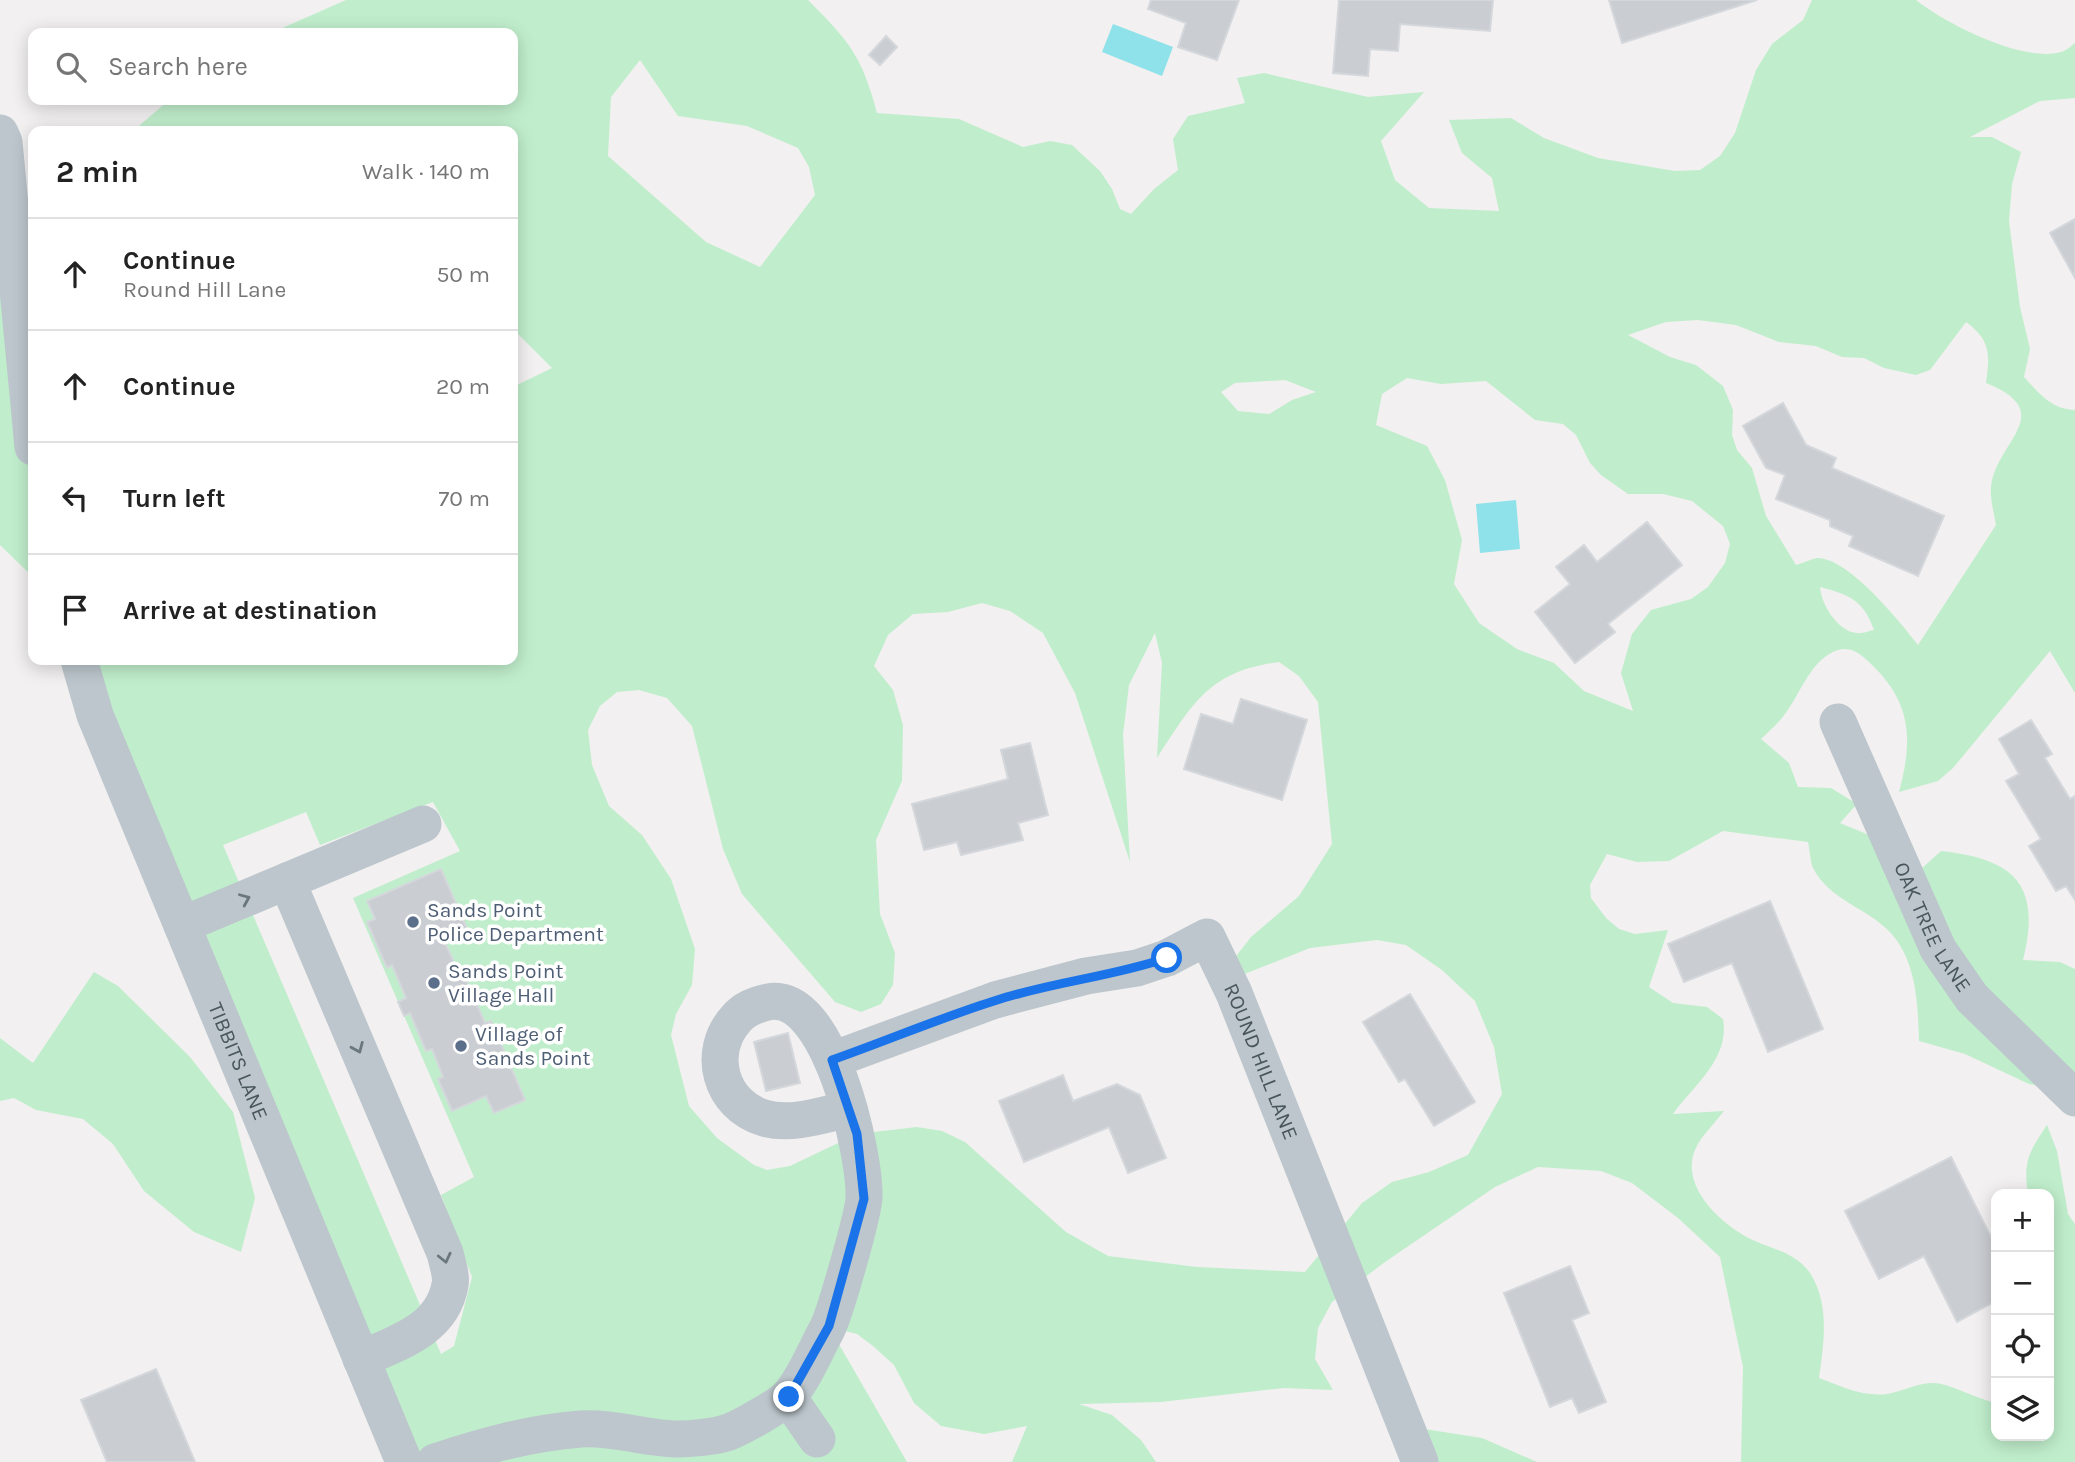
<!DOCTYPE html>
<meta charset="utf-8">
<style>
:root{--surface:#fff;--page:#f6f6f6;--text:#222;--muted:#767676;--line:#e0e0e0}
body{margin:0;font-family:Karla,sans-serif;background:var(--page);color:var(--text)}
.controls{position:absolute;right:21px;bottom:21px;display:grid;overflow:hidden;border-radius:14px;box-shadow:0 4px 18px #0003}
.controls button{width:63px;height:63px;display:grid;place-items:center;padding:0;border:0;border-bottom:2px solid var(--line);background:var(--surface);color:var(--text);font:35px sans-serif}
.stop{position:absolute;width:21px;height:21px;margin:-16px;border:5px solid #1a73e8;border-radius:50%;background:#fff}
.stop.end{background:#1a73e8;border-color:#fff;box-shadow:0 2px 7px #0008}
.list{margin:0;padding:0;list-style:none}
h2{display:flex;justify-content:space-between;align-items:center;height:91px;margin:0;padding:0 28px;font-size:30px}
h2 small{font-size:23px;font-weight:400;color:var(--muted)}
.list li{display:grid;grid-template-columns:46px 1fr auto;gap:21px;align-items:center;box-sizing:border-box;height:112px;padding:0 28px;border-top:2px solid var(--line)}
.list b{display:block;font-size:26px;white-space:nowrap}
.list p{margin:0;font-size:23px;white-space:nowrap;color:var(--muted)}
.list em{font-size:23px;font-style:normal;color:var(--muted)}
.icon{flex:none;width:38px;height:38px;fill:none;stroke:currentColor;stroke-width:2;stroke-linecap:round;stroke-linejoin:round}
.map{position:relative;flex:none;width:2075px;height:1462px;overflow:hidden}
.search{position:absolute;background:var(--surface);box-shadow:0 4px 18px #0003;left:28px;top:28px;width:490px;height:77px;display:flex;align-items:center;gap:18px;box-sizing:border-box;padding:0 24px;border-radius:14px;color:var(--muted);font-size:26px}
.panel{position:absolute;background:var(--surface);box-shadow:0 4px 18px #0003;left:28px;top:126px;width:490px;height:539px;border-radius:14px}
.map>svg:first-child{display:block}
.green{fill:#c0eecc;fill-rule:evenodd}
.water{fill:#8fe2e9}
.building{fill:#caced2;stroke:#d4d7db;stroke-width:2}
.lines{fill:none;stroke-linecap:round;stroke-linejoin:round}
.minor{stroke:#bcc6cc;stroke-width:37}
.oneway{stroke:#6b777e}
.route{stroke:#1a73e8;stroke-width:9}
.service-dot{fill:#5c6f8a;stroke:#fff;stroke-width:2.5}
.labels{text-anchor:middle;stroke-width:7;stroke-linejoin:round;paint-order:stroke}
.service-label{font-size:21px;fill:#4e5e75;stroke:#fff;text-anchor:start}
.street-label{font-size:21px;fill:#48555c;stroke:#fff}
</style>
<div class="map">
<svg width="2075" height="1462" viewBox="0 0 2075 1462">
<rect width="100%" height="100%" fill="#f2f0f0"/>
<path class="green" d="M 346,0 L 808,0 C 849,41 862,56 877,113 L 959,119 L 1023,147 L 1050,141 L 1072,145 L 1100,171 L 1112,189 L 1120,209 L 1131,214 L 1154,189 L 1178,170 L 1173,139 L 1188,116 L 1245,103 L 1237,78 L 1264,73 L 1368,97 L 1424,92 L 1381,141 L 1395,180 L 1429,208 L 1499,211 L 1492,178 L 1462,153 L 1449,120 L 1511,118 L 1544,138 L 1598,158 L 1675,171 L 1700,170 L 1720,156 L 1735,133 L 1756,70 L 1772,44 L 1803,20 L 1812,0 L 1916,0 C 1946,24 2023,63 2061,52 C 2066,51 2071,46 2075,43 L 2075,98 L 2040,101 L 1970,137 L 1992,137 L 2021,152 L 2012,184 L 2009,221 L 2020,307 L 2030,349 L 2024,377 C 2039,393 2051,409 2075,410 L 2075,693 L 2050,651 L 1953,768 L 1938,781 L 1899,792 C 1913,740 1912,703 1871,664 C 1862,655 1852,646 1838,650 C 1812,658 1801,692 1787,711 C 1780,722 1770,730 1761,739 L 1789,763 L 1798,787 L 1831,788 L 1857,804 L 1840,823 L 1874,837 L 1921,869 L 1941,851 C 2014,859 2042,884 2023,960 L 2060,962 L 2075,969 L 2075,1093 L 2029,1084 L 1965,1054 L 1919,1041 C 1918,1007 1917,967 1895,938 C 1873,909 1830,902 1813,868 C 1810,861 1810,850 1808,842 L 1723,831 L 1669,861 L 1637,862 L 1607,854 L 1590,885 L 1591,898 L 1606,918 L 1619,929 L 1635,934 L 1668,930 L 1649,987 L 1673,1003 L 1707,1007 L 1723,1019 C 1730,1058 1695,1084 1673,1114 L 1724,1111 C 1715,1123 1700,1137 1695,1150 C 1679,1188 1725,1228 1755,1241 C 1775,1250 1796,1253 1810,1273 C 1830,1304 1824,1343 1819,1378 C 1840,1386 1863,1397 1887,1394 C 1904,1391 1916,1383 1934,1383 C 1951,1384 1977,1399 1996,1403 L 1996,1436 L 2049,1436 L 2049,1381 L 2054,1377 L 2049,1364 L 2049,1194 L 2028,1194 C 2023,1161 2029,1152 2047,1125 L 2057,1151 L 2068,1214 L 2075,1224 L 2075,1462 L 1741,1462 L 1743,1367 L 1720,1257 L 1678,1218 L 1632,1183 L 1601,1171 L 1538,1167 L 1495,1187 L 1385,1262 L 1332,1302 L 1318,1328 L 1315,1359 L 1333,1390 L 1284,1388 L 1161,1402 L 1079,1404 L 1112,1415 L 1141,1440 L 1156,1462 L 1012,1462 L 1027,1426 L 984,1434 L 941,1426 L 914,1403 L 894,1365 L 873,1346 L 857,1334 L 829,1327 L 907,1462 L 404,1462 L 79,660 L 513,660 L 513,387 L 552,368 L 513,329 L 513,131 L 133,131 L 169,100 L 513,100 L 513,33 L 271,33 ZM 640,60 L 678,116 L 747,126 L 798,148 L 809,167 L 815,195 L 760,267 L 706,242 L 608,156 L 611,97 ZM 1698,320 L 1736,325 L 1779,342 L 1816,346 L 1842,357 L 1864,358 L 1884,368 L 1916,375 L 1930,370 L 1966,322 C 1991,340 1990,355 1986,383 C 2060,413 1995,442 1991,487 C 1990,499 1994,513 1996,525 L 1918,645 C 1901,623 1848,557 1817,558 C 1811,559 1803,563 1796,565 L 1766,516 L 1752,468 L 1737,450 L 1732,435 L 1733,410 L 1723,386 L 1696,365 L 1670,357 L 1628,335 L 1666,322 ZM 1407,378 L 1441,384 L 1486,381 L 1535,420 L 1563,424 L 1576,435 L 1590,463 L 1601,475 L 1628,494 L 1663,494 L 1692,501 L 1723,526 L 1730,544 L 1725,563 L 1708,587 L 1691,599 L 1651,610 L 1632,634 L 1621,673 L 1633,711 L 1584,691 L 1554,663 L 1517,649 L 1479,623 L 1454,584 L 1462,540 L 1445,480 L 1427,446 L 1376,425 L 1382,394 ZM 1285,380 L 1316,392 L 1292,400 L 1269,414 L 1238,411 L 1221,392 L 1235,383 ZM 1820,587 C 1849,595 1863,599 1874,630 C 1869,631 1862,634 1857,633 C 1838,632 1821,604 1820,587 ZM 982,603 L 1010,611 L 1043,633 L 1075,693 L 1130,862 L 1123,735 L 1129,685 L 1155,633 L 1162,663 L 1157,758 C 1193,703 1209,671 1279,662 L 1299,676 L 1318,702 L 1332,844 L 1299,896 L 1251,937 L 1212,987 L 1310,948 L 1377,940 L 1406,945 L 1442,970 L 1475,1001 L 1494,1047 L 1502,1094 L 1468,1155 L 1429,1172 L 1392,1182 L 1362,1203 L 1305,1272 L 1197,1267 L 1108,1256 L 1066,1232 L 965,1142 L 942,1131 L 917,1127 L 857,1134 L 790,1166 L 767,1170 L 754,1165 L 717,1138 L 689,1106 L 671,1035 L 676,1014 L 692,985 L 695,949 L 671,879 L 642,835 L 609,806 L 592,765 L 588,730 L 600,706 L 617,692 L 639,690 L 667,698 L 692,726 L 723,849 L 742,894 L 835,1002 L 861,1012 L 881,1004 L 893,985 L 895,953 L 880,914 L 876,840 L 902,781 L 903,725 L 893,690 L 874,666 L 888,635 L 913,614 L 948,612 ZM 433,802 L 460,851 L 353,898 L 474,1177 L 441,1195 L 472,1277 L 454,1346 L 441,1354 L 223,845 L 306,812 L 320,845 Z
M 0,275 L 33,457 L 33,577 L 0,545 Z
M 94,972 L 118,986 L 190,1057 L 233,1112 L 255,1198 L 241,1252 L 194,1232 L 144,1191 L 113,1144 L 83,1119 L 36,1110 L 14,1098 L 0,1101 L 0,1038 L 33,1063 Z
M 1418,1428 L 1482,1438 L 1537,1462 L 1415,1462 Z"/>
<path class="water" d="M 1113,24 L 1173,47 L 1162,76 L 1102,52 Z
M 1516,500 L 1520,549 L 1480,553 L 1476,504 Z"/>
<path class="building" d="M 1151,0 L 1239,0 L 1217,60 L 1178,47 L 1186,23 L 1148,9 Z
M 1339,0 L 1493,0 L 1490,31 L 1400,24 L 1398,51 L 1370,49 L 1368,76 L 1333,73 Z
M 1609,0 L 1757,0 L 1622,43 Z
M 886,36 L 897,47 L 880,65 L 869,55 Z
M 2075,219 L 2075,278 L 2050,233 Z
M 1783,403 L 1806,445 L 1836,458 L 1832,468 L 1944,516 L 1918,576 L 1849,546 L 1853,536 L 1830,526 L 1830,520 L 1776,499 L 1785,475 L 1766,468 L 1743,426 Z
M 1647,522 L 1682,565 L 1608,624 L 1615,632 L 1575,663 L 1535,612 L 1570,584 L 1556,567 L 1584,545 L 1597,562 Z
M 1241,699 L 1307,720 L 1282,800 L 1184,769 L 1201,714 L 1233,724 Z
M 2031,720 L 2052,754 L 2045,758 L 2070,799 L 2075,796 L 2075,900 L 2066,886 L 2056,891 L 2029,846 L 2041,839 L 2006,781 L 2019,774 L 1999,739 Z
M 1030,743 L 1048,815 L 1018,823 L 1023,840 L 961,855 L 957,842 L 924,850 L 912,804 L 1008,779 L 1001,750 Z
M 441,869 L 468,931 L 444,941 L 455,964 L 459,963 L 485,1023 L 491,1021 L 525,1100 L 494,1113 L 486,1096 L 452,1111 L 438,1079 L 443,1077 L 432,1049 L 426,1051 L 410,1013 L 404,1016 L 398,1002 L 406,998 L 392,965 L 387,968 L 367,922 L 375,919 L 367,901 Z
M 1770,901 L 1823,1029 L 1768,1052 L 1732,963 L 1684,982 L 1668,944 Z
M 1410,994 L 1475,1102 L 1434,1126 L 1405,1079 L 1399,1082 L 1363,1022 Z
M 788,1033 L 800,1083 L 766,1091 L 754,1042 Z
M 1063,1075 L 1073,1101 L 1117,1084 L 1140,1095 L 1166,1158 L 1128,1173 L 1109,1127 L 1024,1162 L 999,1101 Z
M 1951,1157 L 1996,1247 L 1996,1301 L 1957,1322 L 1924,1256 L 1879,1279 L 1845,1211 Z
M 1570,1266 L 1589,1313 L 1572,1320 L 1606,1402 L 1579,1413 L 1572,1398 L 1550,1407 L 1504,1293 Z
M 156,1369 L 195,1462 L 107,1462 L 81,1400 Z"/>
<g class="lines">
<g class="minor">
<path d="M 0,133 L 4,142 L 33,447"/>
<path id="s1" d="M 79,660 L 95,715 L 404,1462"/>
<path id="s2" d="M 1838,722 L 1938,949 L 1972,998 L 2075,1098"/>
<path d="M 287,881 L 423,824"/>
<path d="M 182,925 L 287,881 L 445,1253 C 447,1262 452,1276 450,1285 C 442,1330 397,1343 361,1359"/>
<path id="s3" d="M 832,1060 L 995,1000 L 1086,976 L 1137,968 L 1167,958 L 1207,937 L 1234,993 L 1420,1462"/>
<path d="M 788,1397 L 817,1439"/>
<path d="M 435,1462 C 483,1446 530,1433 581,1429 C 612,1427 645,1438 676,1439 C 691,1439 715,1437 729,1432 C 742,1427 781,1405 789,1396 C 804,1379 815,1351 826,1331 C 834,1318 864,1212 864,1197 C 865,1153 829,989 768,1002 C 755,1005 744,1009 736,1019 C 706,1052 720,1105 764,1118 C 790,1126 823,1115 848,1109"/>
</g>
</g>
<defs><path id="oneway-chevron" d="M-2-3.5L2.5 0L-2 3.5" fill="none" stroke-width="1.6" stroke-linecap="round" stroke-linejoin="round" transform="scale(1.75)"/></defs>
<g class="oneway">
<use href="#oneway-chevron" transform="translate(245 899) rotate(-23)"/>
<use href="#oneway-chevron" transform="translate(358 1048) rotate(67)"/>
<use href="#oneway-chevron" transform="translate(445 1258) rotate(77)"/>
</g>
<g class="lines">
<path class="route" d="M 789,1397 L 829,1326 L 864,1199 L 857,1134 L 832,1060 C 886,1041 940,1018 994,1001 C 1051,982 1111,977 1167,958"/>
</g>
<g class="service-dot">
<circle cx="413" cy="922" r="7"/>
<circle cx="434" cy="983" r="7"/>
<circle cx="461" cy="1046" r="7"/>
</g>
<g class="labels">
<g class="service-label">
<text x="427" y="917">Sands Point<tspan x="427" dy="24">Police Department</tspan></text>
<text x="448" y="978">Sands Point<tspan x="448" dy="24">Village Hall</tspan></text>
<text x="475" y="1041">Village of<tspan x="475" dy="24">Sands Point</tspan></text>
</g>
<g class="street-label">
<text dy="7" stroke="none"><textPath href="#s2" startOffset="226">OAK TREE LANE</textPath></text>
<text dy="7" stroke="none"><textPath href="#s1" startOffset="432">TIBBITS LANE</textPath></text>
<text dy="7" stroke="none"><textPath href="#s3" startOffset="532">ROUND HILL LANE</textPath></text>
</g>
</g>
</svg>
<div class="controls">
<button>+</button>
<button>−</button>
<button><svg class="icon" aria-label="locate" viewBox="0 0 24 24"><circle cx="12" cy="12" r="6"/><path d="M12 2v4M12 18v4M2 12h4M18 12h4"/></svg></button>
<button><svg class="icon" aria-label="layers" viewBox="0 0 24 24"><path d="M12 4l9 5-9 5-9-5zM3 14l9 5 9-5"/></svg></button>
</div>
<div class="stop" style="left:1167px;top:958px"></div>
<div class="stop end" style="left:789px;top:1397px"></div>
<div class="search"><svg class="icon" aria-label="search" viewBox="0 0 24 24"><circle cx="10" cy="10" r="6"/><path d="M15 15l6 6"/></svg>Search here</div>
<section class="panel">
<h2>2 min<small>Walk · 140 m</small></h2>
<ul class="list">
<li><svg class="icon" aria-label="ahead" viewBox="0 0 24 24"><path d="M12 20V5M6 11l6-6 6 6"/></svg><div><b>Continue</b><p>Round Hill Lane</p></div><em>50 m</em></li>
<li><svg class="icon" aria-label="ahead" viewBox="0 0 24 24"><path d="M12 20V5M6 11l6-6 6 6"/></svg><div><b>Continue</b></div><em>20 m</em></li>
<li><svg class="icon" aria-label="left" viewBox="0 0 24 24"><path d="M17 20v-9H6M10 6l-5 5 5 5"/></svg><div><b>Turn left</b></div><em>70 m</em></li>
<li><svg class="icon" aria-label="arrive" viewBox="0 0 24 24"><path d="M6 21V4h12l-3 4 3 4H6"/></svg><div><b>Arrive at destination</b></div></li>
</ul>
</section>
</div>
